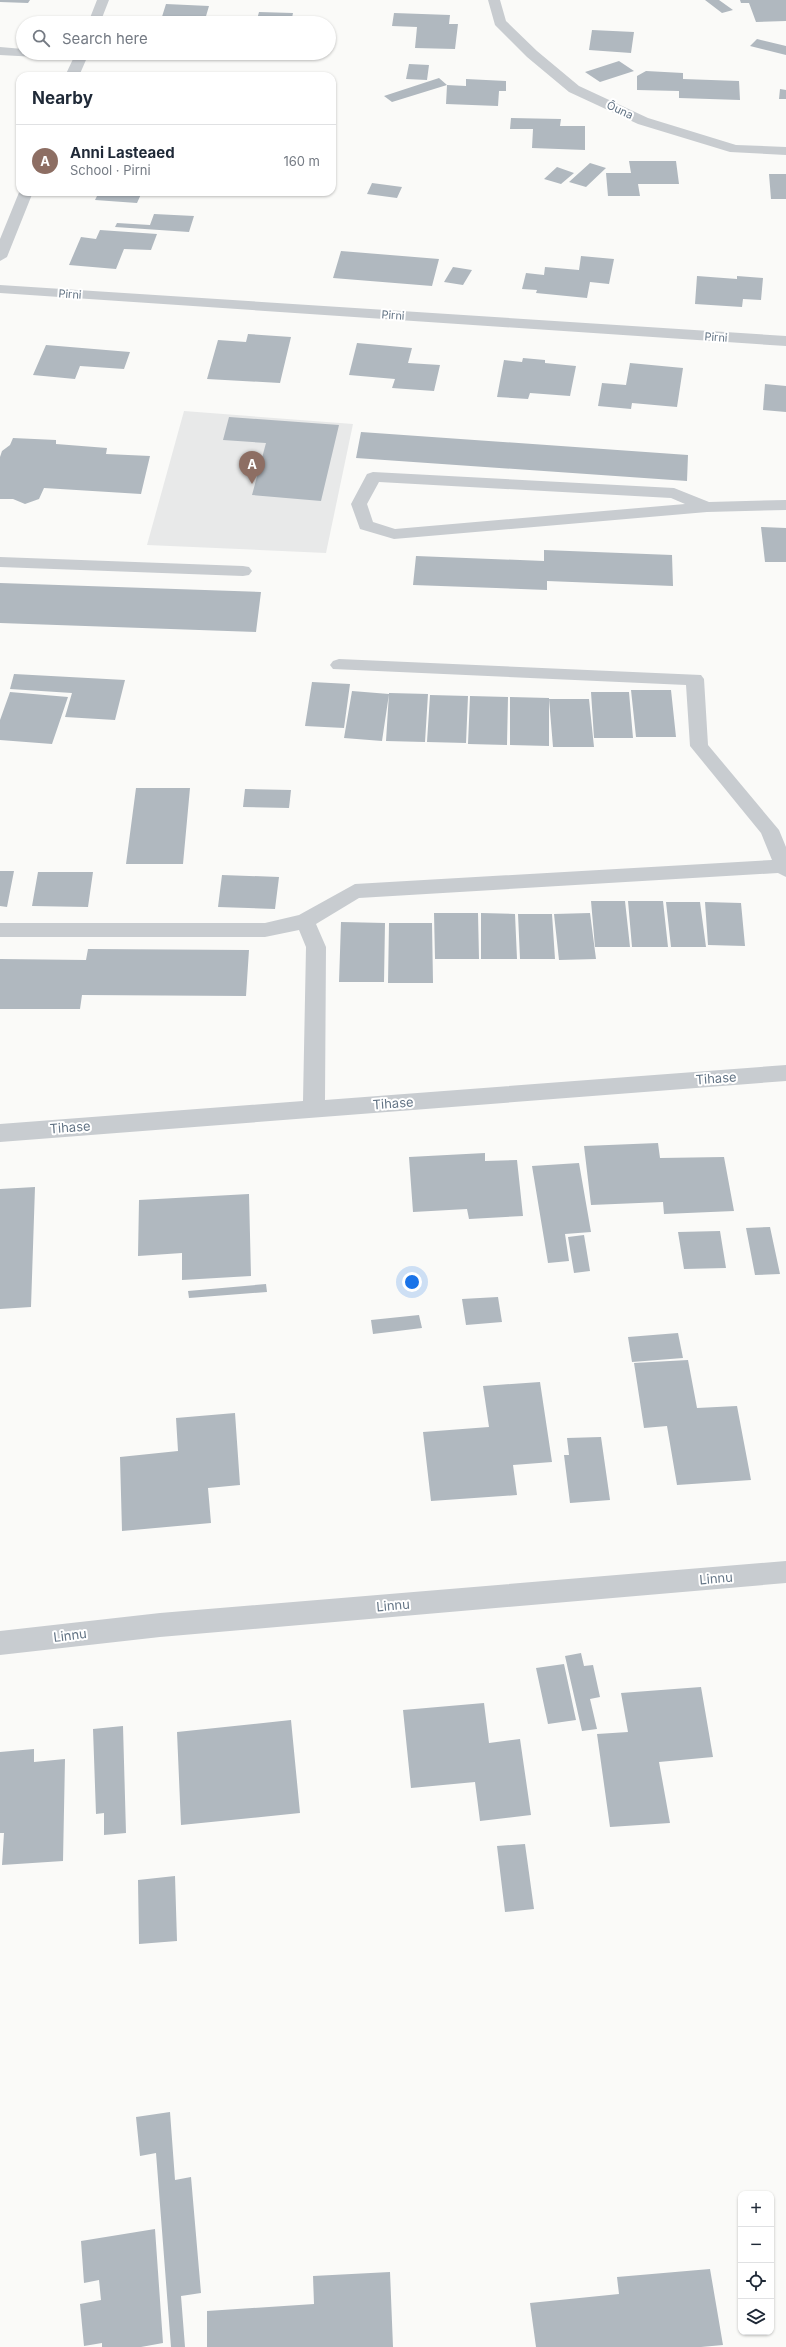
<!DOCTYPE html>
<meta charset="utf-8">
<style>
:root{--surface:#fff;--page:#f6f6f7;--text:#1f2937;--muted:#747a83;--line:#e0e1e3;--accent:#ee5f24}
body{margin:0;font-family:Inter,sans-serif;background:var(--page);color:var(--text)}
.controls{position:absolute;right:12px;bottom:12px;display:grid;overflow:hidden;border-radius:8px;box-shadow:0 1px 3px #0004}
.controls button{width:36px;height:36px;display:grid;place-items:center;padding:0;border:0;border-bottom:1px solid var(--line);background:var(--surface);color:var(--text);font:20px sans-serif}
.you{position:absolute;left:412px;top:1282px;width:14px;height:14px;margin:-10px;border:3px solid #fff;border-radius:50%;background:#1a73e8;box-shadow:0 0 0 6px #1a73e833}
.badge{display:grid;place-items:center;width:26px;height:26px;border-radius:50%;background:var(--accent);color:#fff;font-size:13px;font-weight:700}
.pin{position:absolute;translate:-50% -33px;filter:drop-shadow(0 1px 2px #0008)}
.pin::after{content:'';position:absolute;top:21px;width:14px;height:12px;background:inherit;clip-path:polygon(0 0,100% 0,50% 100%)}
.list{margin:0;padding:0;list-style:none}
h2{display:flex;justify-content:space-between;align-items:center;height:52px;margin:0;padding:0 16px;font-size:17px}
h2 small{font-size:13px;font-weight:400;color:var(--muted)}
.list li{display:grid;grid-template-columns:26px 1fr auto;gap:12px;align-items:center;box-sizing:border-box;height:72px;padding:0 16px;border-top:1px solid var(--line)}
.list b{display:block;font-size:15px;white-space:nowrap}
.list p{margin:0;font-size:13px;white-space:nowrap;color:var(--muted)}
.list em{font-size:13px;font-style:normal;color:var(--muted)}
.icon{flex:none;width:22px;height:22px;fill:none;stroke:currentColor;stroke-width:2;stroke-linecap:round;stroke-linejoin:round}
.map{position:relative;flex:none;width:786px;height:2347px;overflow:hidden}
.search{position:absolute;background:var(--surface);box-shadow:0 1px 3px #0004;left:16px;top:16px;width:320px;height:44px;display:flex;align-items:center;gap:10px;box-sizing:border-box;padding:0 14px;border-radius:22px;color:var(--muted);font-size:15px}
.panel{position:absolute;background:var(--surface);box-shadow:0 1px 3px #0004;left:16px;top:72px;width:320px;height:124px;border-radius:12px}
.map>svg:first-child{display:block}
.built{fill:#e8e9e9}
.building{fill:#b0b8bf}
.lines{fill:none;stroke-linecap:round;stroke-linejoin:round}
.minor{fill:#c8ccd0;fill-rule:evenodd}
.labels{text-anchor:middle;stroke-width:4;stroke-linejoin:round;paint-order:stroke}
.far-street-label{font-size:11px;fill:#637485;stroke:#fff}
.street-label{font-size:13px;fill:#637485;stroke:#fff}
</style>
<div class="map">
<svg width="786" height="2347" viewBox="0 0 786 2347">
<rect width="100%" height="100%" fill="#fafaf8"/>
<path class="built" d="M 184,411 L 353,424 L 326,553 L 147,545 Z"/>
<path class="building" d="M 0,0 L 30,0 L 28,3 L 0,2 Z
M 705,0 L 719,0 L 733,10 L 722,13 Z
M 740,0 L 786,0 L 786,21 L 756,22 L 749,3 L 741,3 Z
M 166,4 L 209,6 L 204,23 L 160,23 Z
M 259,12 L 293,13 L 291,23 L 256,23 Z
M 394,13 L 450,15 L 449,24 L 458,24 L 455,49 L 415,48 L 417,27 L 392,26 Z
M 592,30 L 634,32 L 631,53 L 589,50 Z
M 757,39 L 786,46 L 786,55 L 750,46 Z
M 248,53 L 284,53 L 283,57 L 248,55 Z
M 619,61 L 634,71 L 600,82 L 585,72 Z
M 409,64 L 429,65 L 427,80 L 406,79 Z
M 646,71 L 683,73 L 683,79 L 739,81 L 740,100 L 679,98 L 679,91 L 637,90 L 637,76 Z
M 439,78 L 447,85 L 392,102 L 384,96 Z
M 466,79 L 506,81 L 506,91 L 499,91 L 498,106 L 446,104 L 447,85 L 466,86 Z
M 780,89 L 786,90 L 786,99 L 779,99 Z
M 511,118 L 561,119 L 560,126 L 585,126 L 585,150 L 532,148 L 533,129 L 510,129 Z
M 629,161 L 676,161 L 679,184 L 638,184 L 640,196 L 608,196 L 606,173 L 631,173 Z
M 590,163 L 606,168 L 586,187 L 569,182 Z
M 557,167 L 574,173 L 561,184 L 544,179 Z
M 769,174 L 786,174 L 786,199 L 771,199 Z
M 372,183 L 402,187 L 397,198 L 367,194 Z
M 99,192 L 142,192 L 137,203 L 95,200 Z
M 154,214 L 194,216 L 189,232 L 115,227 L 117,223 L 150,225 Z
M 100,230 L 157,234 L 151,250 L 124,249 L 116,269 L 69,265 L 81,237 L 96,239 Z
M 341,251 L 439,259 L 432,286 L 333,278 Z
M 581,256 L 614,259 L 609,284 L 590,282 L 587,298 L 536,293 L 537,290 L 522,289 L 526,273 L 544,275 L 545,267 L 579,270 Z
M 453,267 L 472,270 L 463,285 L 444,282 Z
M 697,276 L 737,279 L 737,276 L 763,278 L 761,300 L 743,299 L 742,307 L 695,304 Z
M 248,334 L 291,337 L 280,383 L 207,379 L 218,340 L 246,342 Z
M 357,343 L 412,348 L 408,363 L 440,365 L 434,391 L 392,388 L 395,379 L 349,375 Z
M 46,345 L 130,352 L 124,369 L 80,366 L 75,379 L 33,375 Z
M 523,358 L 545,360 L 545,363 L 576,366 L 570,396 L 530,393 L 528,399 L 497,397 L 504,360 L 522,362 Z
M 630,363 L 683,368 L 677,407 L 632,403 L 631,409 L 598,406 L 602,383 L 626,385 Z
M 765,384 L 786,386 L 786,412 L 763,410 Z
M 229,417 L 339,425 L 321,501 L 252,495 L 266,443 L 223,440 Z
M 361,432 L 688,455 L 687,481 L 356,458 Z
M 13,438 L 56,440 L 56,444 L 107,448 L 106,454 L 150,456 L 141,494 L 44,488 L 39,499 L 25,504 L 13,499 L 0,499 L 0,457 L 2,451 L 10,445 Z
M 761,527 L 786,528 L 786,562 L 765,562 Z
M 544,550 L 672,555 L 673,586 L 547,581 L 547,590 L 413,585 L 416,556 L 544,561 Z
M 0,583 L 261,592 L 256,632 L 0,623 Z
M 14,674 L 125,680 L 115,720 L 65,717 L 72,693 L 10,689 Z
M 312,682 L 350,684 L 344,728 L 305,726 Z
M 631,690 L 671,690 L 676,737 L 636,737 Z
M 352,691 L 389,694 L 382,741 L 344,738 Z
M 10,692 L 68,697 L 52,744 L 0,740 L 0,720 Z
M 591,692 L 629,692 L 633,738 L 594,738 Z
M 389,693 L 428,694 L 425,742 L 386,741 Z
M 430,695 L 468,696 L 466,743 L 427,742 Z
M 470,696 L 508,697 L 507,745 L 468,744 Z
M 510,697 L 549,698 L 549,746 L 510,745 Z
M 549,699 L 589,699 L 594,747 L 553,747 Z
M 136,788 L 190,788 L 183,864 L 126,864 Z
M 245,789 L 291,790 L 289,808 L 243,807 Z
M 0,871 L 14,871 L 7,907 L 0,906 Z
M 38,872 L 93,872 L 88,907 L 32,906 Z
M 222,875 L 279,877 L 275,909 L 218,907 Z
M 591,901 L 625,901 L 630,947 L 595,947 Z
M 628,901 L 663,901 L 668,947 L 632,947 Z
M 666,902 L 700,902 L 706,947 L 671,947 Z
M 705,902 L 741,903 L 745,946 L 708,945 Z
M 434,913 L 478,913 L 479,959 L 435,959 Z
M 481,913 L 515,914 L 517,959 L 481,959 Z
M 590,913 L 596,959 L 559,960 L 554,914 Z
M 518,914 L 552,914 L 555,959 L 520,959 Z
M 341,922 L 385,923 L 384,982 L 339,982 Z
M 389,923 L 432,923 L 433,983 L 388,983 Z
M 88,949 L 249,950 L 246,996 L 82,995 L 80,1009 L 0,1009 L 0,959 L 86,960 Z
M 658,1143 L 660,1158 L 724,1157 L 734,1211 L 664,1214 L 663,1202 L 591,1205 L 584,1146 Z
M 485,1153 L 485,1161 L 517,1160 L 523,1216 L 469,1219 L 467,1209 L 413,1212 L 409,1157 Z
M 579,1163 L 591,1232 L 565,1234 L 569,1261 L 548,1263 L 532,1166 Z
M 35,1187 L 31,1307 L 0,1309 L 0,1189 Z
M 249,1194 L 251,1276 L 182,1280 L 182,1253 L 138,1256 L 139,1200 Z
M 770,1227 L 780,1274 L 755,1275 L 746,1228 Z
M 720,1231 L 726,1268 L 684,1269 L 678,1232 Z
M 584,1235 L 590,1271 L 574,1273 L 568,1237 Z
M 266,1284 L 267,1292 L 189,1298 L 188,1291 Z
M 498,1297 L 502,1322 L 466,1325 L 462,1299 Z
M 419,1315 L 422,1328 L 373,1334 L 371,1320 Z
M 678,1333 L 683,1358 L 632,1362 L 628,1337 Z
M 688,1360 L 697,1408 L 737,1406 L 751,1480 L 677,1485 L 667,1426 L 644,1428 L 634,1363 Z
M 540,1382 L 552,1462 L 513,1465 L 517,1495 L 431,1501 L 423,1432 L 489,1427 L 483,1386 Z
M 235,1413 L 240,1485 L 208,1488 L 211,1523 L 122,1531 L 120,1457 L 178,1451 L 176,1418 Z
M 601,1437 L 610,1500 L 570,1503 L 564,1455 L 569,1455 L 567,1438 Z
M 581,1653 L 584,1666 L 593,1665 L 600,1697 L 590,1699 L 597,1729 L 582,1731 L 565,1656 Z
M 564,1664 L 576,1720 L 548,1724 L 536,1668 Z
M 701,1687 L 713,1757 L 659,1762 L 670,1823 L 610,1827 L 597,1734 L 628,1732 L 621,1693 Z
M 484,1703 L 489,1743 L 520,1739 L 531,1815 L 480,1821 L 475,1782 L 411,1788 L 403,1710 Z
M 291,1720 L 300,1813 L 181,1825 L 177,1732 Z
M 123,1726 L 126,1833 L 104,1835 L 104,1813 L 96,1814 L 93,1729 Z
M 34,1749 L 34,1762 L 65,1759 L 63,1861 L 2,1865 L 4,1833 L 0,1833 L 0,1752 Z
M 525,1844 L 534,1909 L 505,1912 L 497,1846 Z
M 175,1876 L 177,1941 L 139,1944 L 138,1880 Z
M 170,2112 L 175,2180 L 191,2177 L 201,2293 L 181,2296 L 185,2347 L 171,2347 L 156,2153 L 140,2156 L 136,2117 Z
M 155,2229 L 163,2343 L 141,2347 L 102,2347 L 102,2343 L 84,2346 L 80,2304 L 101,2300 L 99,2280 L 84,2283 L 81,2241 Z
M 710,2269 L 723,2345 L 701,2347 L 536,2347 L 530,2303 L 619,2294 L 617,2277 Z
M 390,2272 L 393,2347 L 207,2347 L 207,2311 L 314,2304 L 313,2276 Z"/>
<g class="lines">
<path class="minor" d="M 97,0 L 109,0 L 100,23 L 88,23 Z
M 488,0 L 500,0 L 506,21 L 537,51 L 579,86 L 648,118 L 736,145 L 786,147 L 786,155 L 730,152 L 638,124 L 569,92 L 527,57 L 495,25 Z
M 0,47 L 23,49 L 23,53 L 89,53 L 79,76 L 65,76 L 73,59 L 0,55 Z
M 20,190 L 33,192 L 7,257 L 0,261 L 0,239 Z
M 0,285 L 786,336 L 786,346 L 0,293 Z
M 373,472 L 674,488 L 709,502 L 786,500 L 786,510 L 707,512 L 394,539 L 360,529 L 351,504 L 367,474 ZM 379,482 L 671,498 L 685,504 L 395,529 L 373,522 L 367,504 Z
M 0,557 L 243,566 L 249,567 L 252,571 L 249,575 L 243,576 L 0,567 Z
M 339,659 L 701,675 L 704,679 L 708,745 L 779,830 L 786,847 L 786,877 L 778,873 L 359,898 L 316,924 L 326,947 L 325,1100 L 786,1065 L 786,1081 L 0,1142 L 0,1124 L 303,1101 L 306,947 L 299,930 L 265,937 L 0,937 L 0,923 L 265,923 L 299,915 L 355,884 L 772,860 L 761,833 L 690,746 L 686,685 L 333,669 L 330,665 L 333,661 Z
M 786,1561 L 786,1583 L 160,1637 L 0,1655 L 0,1631 L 160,1613 Z"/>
</g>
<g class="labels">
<g class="far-street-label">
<text transform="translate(620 110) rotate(25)" y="4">Õuna</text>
<text transform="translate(70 294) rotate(4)" y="4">Pirni</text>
<text transform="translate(393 315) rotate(4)" y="4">Pirni</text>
<text transform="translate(716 337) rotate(4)" y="4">Pirni</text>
</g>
<g class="street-label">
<text transform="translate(716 1078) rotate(-4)" y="5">Tihase</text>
<text transform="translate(393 1103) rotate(-4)" y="5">Tihase</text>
<text transform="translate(70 1127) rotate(-4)" y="5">Tihase</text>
<text transform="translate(716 1578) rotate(-5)" y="5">Linnu</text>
<text transform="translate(393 1605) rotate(-5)" y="5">Linnu</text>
<text transform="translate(70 1635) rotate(-7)" y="5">Linnu</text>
</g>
</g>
</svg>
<div class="controls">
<button>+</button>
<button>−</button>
<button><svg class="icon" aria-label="locate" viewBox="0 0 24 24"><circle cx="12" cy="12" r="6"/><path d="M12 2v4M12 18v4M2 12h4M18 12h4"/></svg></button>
<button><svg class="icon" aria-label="layers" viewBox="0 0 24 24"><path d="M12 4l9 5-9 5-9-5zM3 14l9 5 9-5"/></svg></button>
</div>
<div class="you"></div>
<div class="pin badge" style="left:252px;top:484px;background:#8d6e63">A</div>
<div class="search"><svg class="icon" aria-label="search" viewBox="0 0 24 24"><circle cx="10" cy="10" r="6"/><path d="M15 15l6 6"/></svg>Search here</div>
<section class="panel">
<h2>Nearby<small></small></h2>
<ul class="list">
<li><span class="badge" style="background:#8d6e63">A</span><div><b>Anni Lasteaed</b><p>School · Pirni</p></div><em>160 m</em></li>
</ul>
</section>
</div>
